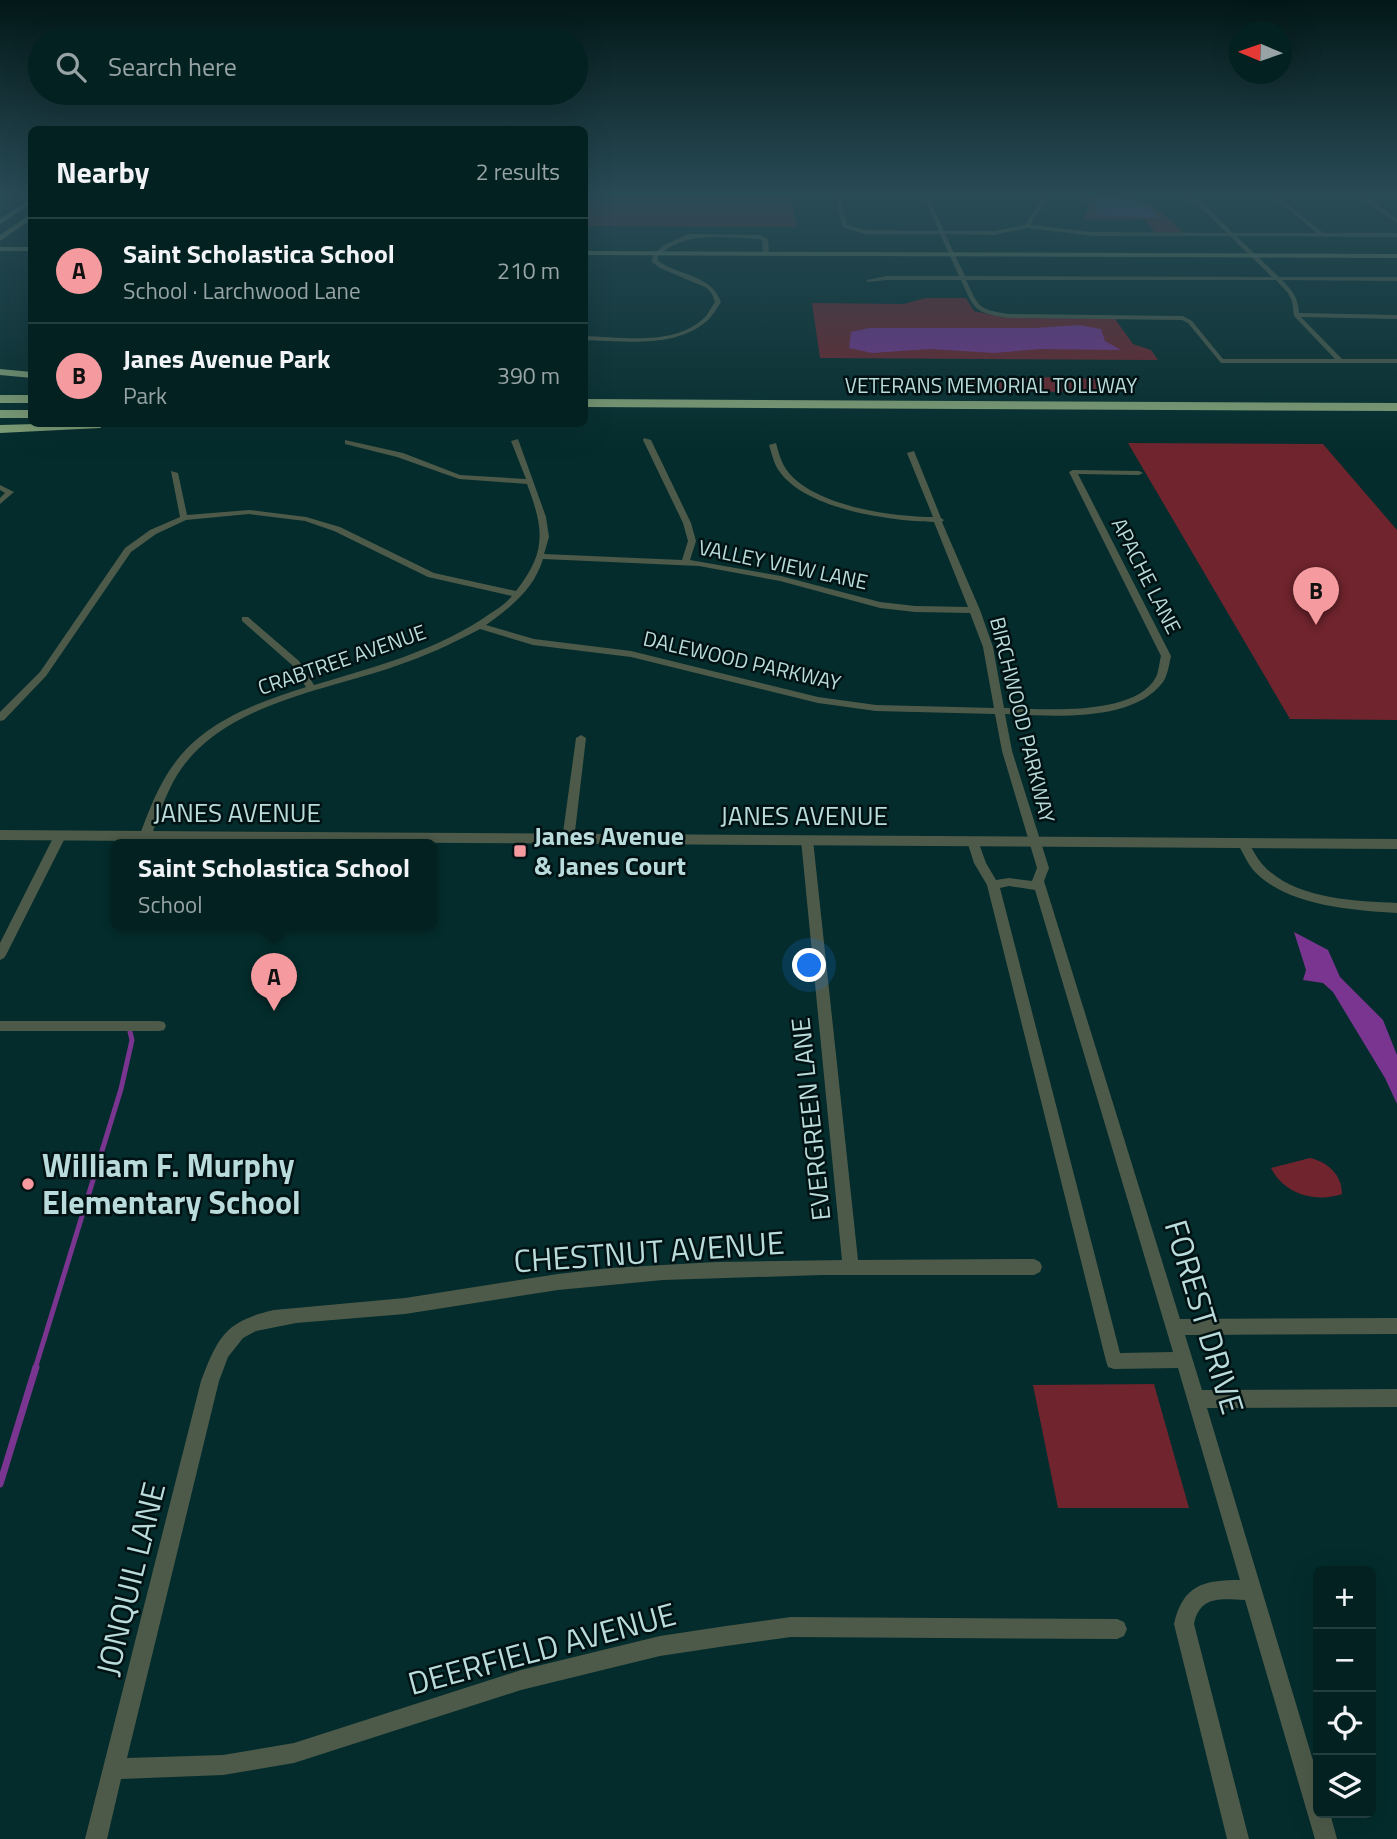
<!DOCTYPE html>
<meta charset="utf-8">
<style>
:root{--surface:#032121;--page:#112e2e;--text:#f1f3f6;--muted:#97a3a5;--line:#243e3f;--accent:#f59b9f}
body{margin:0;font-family:"Titillium Web",sans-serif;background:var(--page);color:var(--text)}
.controls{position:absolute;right:21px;bottom:21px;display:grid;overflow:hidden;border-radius:10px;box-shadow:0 7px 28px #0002}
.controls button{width:63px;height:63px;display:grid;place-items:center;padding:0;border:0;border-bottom:2px solid var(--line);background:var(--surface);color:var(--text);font:35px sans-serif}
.compass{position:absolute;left:1229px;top:21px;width:63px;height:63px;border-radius:50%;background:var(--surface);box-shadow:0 7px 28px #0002;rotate:272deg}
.you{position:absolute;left:810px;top:966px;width:24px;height:24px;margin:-18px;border:5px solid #fff;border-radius:50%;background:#1a73e8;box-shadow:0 0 0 10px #1a73e833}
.badge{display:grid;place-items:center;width:46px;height:46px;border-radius:50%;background:var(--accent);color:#111;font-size:23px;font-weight:700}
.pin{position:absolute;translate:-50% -58px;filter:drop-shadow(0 2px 4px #0008)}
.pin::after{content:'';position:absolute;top:37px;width:24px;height:21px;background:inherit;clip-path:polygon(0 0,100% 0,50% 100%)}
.popup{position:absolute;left:111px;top:839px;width:326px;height:91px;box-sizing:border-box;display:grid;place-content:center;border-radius:10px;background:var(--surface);filter:drop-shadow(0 2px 5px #0005);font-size:23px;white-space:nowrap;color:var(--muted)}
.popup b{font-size:26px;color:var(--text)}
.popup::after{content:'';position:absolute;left:50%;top:100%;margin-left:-14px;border:14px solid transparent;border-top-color:var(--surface)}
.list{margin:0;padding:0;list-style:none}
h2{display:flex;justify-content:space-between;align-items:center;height:91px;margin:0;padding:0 28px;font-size:30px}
h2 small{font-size:23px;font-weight:400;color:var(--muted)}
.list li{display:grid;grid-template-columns:46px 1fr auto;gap:21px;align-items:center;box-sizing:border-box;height:105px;padding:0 28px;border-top:2px solid var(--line)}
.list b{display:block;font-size:26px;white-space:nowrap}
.list p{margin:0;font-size:23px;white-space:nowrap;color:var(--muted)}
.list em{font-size:23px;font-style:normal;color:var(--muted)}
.icon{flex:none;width:38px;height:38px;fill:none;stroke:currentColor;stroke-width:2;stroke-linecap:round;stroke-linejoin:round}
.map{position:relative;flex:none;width:1397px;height:1839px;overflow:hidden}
.search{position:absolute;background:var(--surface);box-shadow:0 7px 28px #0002;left:28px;top:28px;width:560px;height:77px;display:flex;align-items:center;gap:18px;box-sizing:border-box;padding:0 24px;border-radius:38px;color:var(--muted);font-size:26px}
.panel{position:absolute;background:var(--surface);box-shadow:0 7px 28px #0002;left:28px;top:126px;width:560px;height:301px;border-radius:10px}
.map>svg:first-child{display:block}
.green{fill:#70242d}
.water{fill:#7a3591}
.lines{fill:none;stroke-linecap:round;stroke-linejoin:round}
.stream-far1{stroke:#7a3591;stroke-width:5}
.stream{stroke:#7a3591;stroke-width:7}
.minor{fill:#4d5a49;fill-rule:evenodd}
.tertiary{fill:#4d5a49;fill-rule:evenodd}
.secondary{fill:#63775c;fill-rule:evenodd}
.motorway{fill:#83a277;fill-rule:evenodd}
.poi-dot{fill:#f59b9f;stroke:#001213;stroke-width:2.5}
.labels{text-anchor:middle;stroke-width:5;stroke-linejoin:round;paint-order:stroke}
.far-street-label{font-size:21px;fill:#badbdb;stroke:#001213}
.street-label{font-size:26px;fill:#badbdb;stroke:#001213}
.poi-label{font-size:26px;font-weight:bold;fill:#badbdb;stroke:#001213;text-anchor:start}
.near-poi-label{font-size:32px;font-weight:bold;fill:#badbdb;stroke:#001213;text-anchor:start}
.near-street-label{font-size:32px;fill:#badbdb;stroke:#001213}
</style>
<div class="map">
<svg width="1397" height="1839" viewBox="0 0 1397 1839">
<rect width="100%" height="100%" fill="#042c2c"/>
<path class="green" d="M 585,195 L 791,195 L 797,227 L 585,226 Z
M 1086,195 C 1132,195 1150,196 1183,233 L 1155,233 L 1144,219 L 1083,220 L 1088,209 Z
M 925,298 L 966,298 L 974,311 L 1007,318 L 1115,319 L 1133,344 L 1151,350 L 1158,360 L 820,358 L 812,303 L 904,304 Z
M 1051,377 L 1102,379 L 1116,388 L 1107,391 L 974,393 L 968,392 L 965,382 Z
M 1128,443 L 1323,444 L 1397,530 L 1397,720 L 1290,719 Z
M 1310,1158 C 1328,1162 1342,1175 1342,1194 C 1315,1203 1284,1194 1271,1168 Z
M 1154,1384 L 1189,1508 L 1058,1508 L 1033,1385 Z"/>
<path class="water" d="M 1093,195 C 1114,195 1147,197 1158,218 L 1097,215 Z
M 1079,325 L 1101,329 L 1105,341 L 1121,350 L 1040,349 L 994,353 L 930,349 L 872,353 L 849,348 L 851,332 L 869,328 L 1035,328 Z
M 1294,932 L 1328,950 L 1340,977 L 1383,1020 L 1397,1055 L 1397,1104 L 1385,1078 L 1333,992 L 1323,983 L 1303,980 L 1306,970 Z"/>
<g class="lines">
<path class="stream-far1" d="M 35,1369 L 121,1089 L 132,1040 L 130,1032"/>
<path class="stream" d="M 0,1484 L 36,1367"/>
<path class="minor" d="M 1,195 L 32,195 L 32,196 L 3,196 Z
M 835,195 L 839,195 L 847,225 L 864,230 L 939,231 L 923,195 L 927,195 L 944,231 L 994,231 L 1025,225 L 1041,202 L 1040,195 L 1044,195 L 1045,202 L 1030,225 L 1093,232 L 1227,233 L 1199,206 L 1179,195 C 1201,195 1218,219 1233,233 L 1317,233 L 1271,195 L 1276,195 L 1323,233 L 1397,233 L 1397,237 L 1236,236 L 1279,277 L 1397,277 L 1397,281 L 1282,280 C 1293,291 1298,298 1299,313 L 1397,315 L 1397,319 L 1301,317 L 1342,359 L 1397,359 L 1397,363 L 1221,363 L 1188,323 L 1182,320 L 1008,318 C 974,312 975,311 961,280 L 887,280 L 867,282 L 867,280 L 887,276 L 959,276 L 940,234 L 864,234 L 843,227 ZM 1027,228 L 1093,236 L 1230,236 L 1272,277 L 965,276 L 945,234 L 994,235 ZM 966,280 L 1276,280 L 1288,293 L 1292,301 L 1294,316 L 1335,359 L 1223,359 L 1192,321 L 1183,316 L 1008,314 C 977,309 979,307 966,280 Z
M 1358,195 L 1363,195 L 1397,219 L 1397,223 Z
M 689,234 L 760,235 L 768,239 L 769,253 L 766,255 L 763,253 L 762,240 L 759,239 C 722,238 687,230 658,256 L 658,261 C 679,276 711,274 721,302 C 717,308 713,315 708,320 C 676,349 624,341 584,340 L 584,336 C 622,337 677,347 706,316 C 709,312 712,306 715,302 L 712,294 L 707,288 L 660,268 L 652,262 L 653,255 L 664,245 Z
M 644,438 L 651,440 L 691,523 L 696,541 L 690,560 L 781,576 L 880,602 L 915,606 L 968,607 L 934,522 C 890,521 799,509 776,466 C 773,460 771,451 769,445 L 776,443 C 778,450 780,458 783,464 C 804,505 891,517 933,517 L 907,453 L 914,451 L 941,518 L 944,520 L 942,522 L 980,610 L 993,647 L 1004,708 C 1042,709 1135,717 1156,677 C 1159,671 1159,663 1161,656 L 1069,472 L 1073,470 L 1139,471 L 1143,473 L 1139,475 L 1078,474 L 1171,656 C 1169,664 1168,675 1163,682 C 1133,723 1051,716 1005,714 L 1012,751 L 1049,868 L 1044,881 L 1180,1319 L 1397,1318 L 1397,1334 L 1185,1335 L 1202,1390 L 1397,1389 L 1397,1407 L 1207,1408 L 1318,1777 L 1318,1813 L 1330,1813 L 1337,1839 L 1315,1839 L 1245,1600 C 1221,1599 1200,1595 1194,1624 L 1249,1839 L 1227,1839 L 1174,1624 C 1183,1585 1203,1580 1240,1580 L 1178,1368 L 1114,1369 L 1108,1367 L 1106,1361 L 987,885 L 974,863 L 967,841 L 973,837 L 977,838 L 986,863 L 996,880 L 1009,878 L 1032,881 L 1037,868 L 1002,751 L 995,714 L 876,711 L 818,703 L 631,657 L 533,645 L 480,629 C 452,644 423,657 393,667 C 325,690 230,704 184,765 C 168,786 160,812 151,837 L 145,841 L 141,840 L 139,837 C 149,810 159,783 177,760 C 208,720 259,702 306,687 L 292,665 L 242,621 L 242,617 L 248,617 L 299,661 L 314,685 C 375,667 439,650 491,613 C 499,608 506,603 512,596 L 428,577 L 334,531 L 305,521 L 249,514 L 186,520 L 156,534 L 131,552 L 46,676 L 4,720 L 0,721 L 0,712 L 40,672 L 125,548 L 150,530 L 180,517 L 171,471 L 178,473 L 187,515 L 249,510 L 306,517 L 340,527 L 434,573 L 516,591 C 547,552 544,529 527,484 L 459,479 L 397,457 L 345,444 L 345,440 L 403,453 L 460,475 L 526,479 L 511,441 L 518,439 L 546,517 L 549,537 L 544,554 L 682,560 L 688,541 L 683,523 L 643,440 ZM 543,559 L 699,566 L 780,581 L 880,608 L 915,612 L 970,613 L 983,647 L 994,708 L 876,705 L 818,697 L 631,651 L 534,639 L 486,625 C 511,607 534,589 543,559 ZM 1009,886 L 1035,890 L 1173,1352 L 1120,1353 L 1000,888 Z
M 0,485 L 14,492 L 0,504 L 0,498 L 5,493 L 0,490 Z
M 581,735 L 586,738 L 574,840 L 568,844 L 562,840 L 576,738 Z
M 60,832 L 66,836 L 6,955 L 4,958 L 0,960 L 0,943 L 54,836 Z
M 807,836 L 813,840 L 858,1260 L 1034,1259 L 1040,1262 L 1042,1267 L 1040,1272 L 1034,1275 L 822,1275 L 663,1280 L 558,1290 L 405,1314 L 296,1323 L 256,1331 L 243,1338 L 228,1357 L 219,1381 L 127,1758 L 223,1755 L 294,1743 L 521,1670 L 660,1636 L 726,1626 L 791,1617 L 1117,1619 L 1124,1622 L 1127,1629 L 1124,1636 L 1117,1639 L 791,1637 L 726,1646 L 660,1656 L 521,1690 L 294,1763 L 223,1775 L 121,1779 L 107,1839 L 85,1839 L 201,1381 C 218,1337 225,1321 274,1310 L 405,1298 L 558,1274 L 610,1268 L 716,1262 L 842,1260 L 801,840 Z
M 1243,839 L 1247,840 C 1252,848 1256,857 1262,864 C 1293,899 1353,901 1397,903 L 1397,913 C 1352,910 1287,906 1254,871 C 1247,863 1243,852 1237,843 Z
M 0,1021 L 159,1021 L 164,1022 L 166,1026 L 164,1030 L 159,1031 L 0,1031 Z"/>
<path class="tertiary" d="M 0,830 L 1397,839 L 1397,849 L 0,840 Z"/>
<path class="secondary" d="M 32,198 L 32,203 L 0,224 L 0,219 Z
M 32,213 L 32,219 L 0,241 L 0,235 Z
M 0,247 L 32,247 L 32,251 L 0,251 Z
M 584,251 L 1397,254 L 1397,258 L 584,255 Z"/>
<path class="motorway" d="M 0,369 L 32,372 L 32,378 L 0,375 Z
M 0,395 L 32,395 L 32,403 L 0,403 Z
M 584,399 L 1397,403 L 1397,411 L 584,407 Z
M 0,410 L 32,410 L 32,418 L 0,418 Z
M 36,424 L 106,424 L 100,428 L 0,433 L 0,425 Z"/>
</g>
<linearGradient id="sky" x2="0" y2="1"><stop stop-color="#021818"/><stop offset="0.43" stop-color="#294b56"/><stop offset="1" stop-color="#294b56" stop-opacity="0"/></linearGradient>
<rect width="1397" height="452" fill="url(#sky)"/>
<g class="poi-dot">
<rect x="513" y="844" width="14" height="14" rx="3.5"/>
<circle cx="28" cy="1184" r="7"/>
</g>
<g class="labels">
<g class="far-street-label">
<text x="991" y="393">VETERANS MEMORIAL TOLLWAY</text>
<text transform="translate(783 565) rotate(12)" y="7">VALLEY VIEW LANE</text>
<text transform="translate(1146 576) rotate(63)" y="7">APACHE LANE</text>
<text transform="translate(342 660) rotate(-19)" y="7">CRABTREE AVENUE</text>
<text transform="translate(742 661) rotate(13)" y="7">DALEWOOD PARKWAY</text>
<text transform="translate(1022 720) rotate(76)" y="7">BIRCHWOOD PARKWAY</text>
</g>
<g class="street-label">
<text x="237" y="822">JANES AVENUE</text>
<text x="804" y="825">JANES AVENUE</text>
<text transform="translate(811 1119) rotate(-96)" y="9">EVERGREEN LANE</text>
</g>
<g class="poi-label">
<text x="534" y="845">Janes Avenue<tspan x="534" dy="30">&amp; Janes Court</tspan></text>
</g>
<g class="near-poi-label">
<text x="42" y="1177">William F. Murphy<tspan x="42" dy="37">Elementary School</tspan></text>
</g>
<g class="near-street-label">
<text transform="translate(649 1252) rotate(-4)" y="11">CHESTNUT AVENUE</text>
<text transform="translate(1204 1317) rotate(73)" y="11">FOREST DRIVE</text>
<text transform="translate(131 1579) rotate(-76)" y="11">JONQUIL LANE</text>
<text transform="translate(542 1649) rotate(-15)" y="11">DEERFIELD AVENUE</text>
</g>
</g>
</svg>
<div class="controls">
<button>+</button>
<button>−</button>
<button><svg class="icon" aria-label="locate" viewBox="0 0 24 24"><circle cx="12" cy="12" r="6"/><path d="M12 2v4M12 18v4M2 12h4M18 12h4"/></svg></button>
<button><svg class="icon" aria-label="layers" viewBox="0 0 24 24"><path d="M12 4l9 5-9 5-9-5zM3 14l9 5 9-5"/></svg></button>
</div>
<svg class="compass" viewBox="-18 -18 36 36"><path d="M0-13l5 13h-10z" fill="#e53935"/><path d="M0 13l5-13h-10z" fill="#97a3a5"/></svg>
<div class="you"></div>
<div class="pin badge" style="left:274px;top:1011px">A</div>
<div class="popup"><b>Saint Scholastica School</b>School</div>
<div class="pin badge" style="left:1316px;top:625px">B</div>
<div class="search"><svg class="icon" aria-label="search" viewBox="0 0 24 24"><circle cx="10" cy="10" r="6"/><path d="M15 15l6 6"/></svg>Search here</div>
<section class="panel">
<h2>Nearby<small>2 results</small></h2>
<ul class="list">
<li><span class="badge">A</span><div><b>Saint Scholastica School</b><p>School · Larchwood Lane</p></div><em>210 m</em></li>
<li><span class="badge">B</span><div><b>Janes Avenue Park</b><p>Park</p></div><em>390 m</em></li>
</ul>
</section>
</div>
